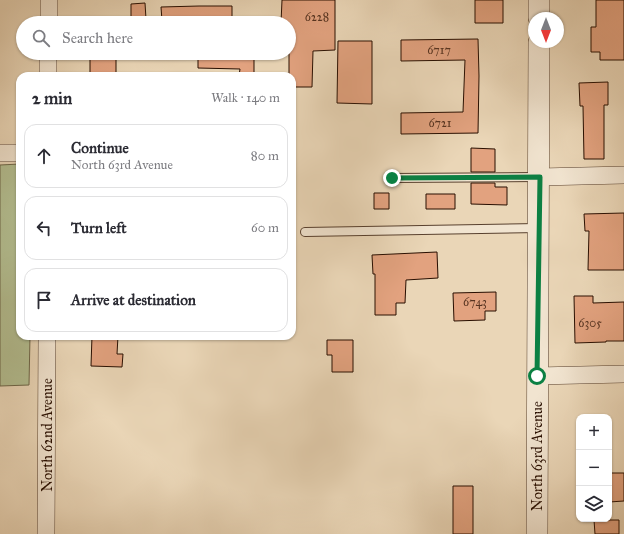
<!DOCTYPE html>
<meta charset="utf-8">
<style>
:root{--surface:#fff;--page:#f7f7f7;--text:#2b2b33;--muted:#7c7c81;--line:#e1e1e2}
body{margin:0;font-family:"IM FELL Great Primer",serif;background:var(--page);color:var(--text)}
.controls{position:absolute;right:12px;bottom:12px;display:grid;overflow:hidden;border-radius:8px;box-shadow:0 1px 3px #0004}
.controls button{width:36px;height:36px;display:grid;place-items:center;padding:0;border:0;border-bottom:1px solid var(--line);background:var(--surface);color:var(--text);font:20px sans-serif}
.compass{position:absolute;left:528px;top:12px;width:36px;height:36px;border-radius:50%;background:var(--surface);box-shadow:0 1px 3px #0004;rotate:180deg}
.stop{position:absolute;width:12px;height:12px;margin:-9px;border:3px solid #0b8043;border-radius:50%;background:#fff}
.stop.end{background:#0b8043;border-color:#fff;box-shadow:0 1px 4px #0008}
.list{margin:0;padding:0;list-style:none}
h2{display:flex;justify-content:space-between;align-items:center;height:52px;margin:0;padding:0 16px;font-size:17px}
h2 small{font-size:13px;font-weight:400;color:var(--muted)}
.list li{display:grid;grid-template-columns:26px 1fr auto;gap:12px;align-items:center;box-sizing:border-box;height:64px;margin:0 8px 8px;padding:0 8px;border:1px solid var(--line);border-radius:12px}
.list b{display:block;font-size:15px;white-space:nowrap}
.list p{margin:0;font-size:13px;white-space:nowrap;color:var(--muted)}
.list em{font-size:13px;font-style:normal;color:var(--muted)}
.icon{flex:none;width:22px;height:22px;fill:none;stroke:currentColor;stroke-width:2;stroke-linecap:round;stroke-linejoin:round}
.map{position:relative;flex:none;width:624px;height:534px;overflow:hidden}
.search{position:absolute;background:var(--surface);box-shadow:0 1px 3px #0004;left:16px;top:16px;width:280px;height:44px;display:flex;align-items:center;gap:10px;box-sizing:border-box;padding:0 14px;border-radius:22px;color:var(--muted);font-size:15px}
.panel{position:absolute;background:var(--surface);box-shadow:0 1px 3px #0004;left:16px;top:72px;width:280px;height:268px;border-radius:12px}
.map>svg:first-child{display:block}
.green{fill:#b3be91;stroke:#6e6648}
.building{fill:#e2a27f;stroke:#280e00}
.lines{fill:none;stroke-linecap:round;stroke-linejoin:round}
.service-casing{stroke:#58402e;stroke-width:10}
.minor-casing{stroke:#58402e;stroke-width:18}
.tertiary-casing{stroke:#58402e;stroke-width:22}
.service{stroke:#f1e4d0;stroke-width:8}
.minor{stroke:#f1e4d0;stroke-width:17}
.tertiary{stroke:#f1e4d0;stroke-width:21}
.route{stroke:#0b8043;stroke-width:5}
.labels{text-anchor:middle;stroke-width:3;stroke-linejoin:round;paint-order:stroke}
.number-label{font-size:12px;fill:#563320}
.street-label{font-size:14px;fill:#280e00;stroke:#f1e4d0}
</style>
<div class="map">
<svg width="624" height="534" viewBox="0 0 624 534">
<rect width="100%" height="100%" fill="#ead6b7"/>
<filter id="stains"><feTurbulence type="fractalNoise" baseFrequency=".005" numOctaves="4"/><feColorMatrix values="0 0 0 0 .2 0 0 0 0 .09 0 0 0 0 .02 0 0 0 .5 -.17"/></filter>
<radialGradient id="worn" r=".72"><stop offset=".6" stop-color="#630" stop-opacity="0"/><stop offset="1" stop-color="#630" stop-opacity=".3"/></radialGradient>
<path class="green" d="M 20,164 L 20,336 L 30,336 L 29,385 L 0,386 L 0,165 Z"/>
<path class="building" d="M 282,0 L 335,0 L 335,50 L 313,51 L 312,87 L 292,87 L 292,76 L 289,76 L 289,23 L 281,23 Z
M 475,0 L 503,0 L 503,23 L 475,23 Z
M 596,0 L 624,0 L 624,60 L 600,60 L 600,52 L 591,52 L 591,27 L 596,27 Z
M 145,3 L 146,19 L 131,20 L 131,4 Z
M 199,6 L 232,6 L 232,23 L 199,23 L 199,21 L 162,21 L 161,7 Z
M 478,39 L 479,76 L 478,133 L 401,134 L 401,113 L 463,112 L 465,60 L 401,61 L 401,40 Z
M 338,41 L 372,41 L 372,104 L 337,103 Z
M 90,53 L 116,53 L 116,76 L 90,76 Z
M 198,53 L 254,53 L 254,76 L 239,76 L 240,69 L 198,68 Z
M 608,82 L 608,105 L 604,105 L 604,159 L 584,159 L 583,106 L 580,106 L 579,83 Z
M 471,148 L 495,149 L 495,172 L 471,172 Z
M 471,183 L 495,183 L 495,187 L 507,187 L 507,205 L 471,204 Z
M 374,193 L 389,193 L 389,209 L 374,209 Z
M 426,194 L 455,194 L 455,209 L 426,209 Z
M 624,213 L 624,270 L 588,270 L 589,231 L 585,231 L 584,214 Z
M 437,252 L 438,278 L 406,280 L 405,303 L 396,303 L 396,315 L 375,315 L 375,274 L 373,274 L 372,255 Z
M 496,292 L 496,311 L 485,311 L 485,320 L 454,321 L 453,293 Z
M 574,296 L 593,296 L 593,303 L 624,302 L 624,341 L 606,341 L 606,342 L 575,343 Z
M 92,336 L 118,336 L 117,354 L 123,354 L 122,367 L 91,366 Z
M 327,340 L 353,340 L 353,372 L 332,372 L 332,355 L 327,355 Z
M 609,473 L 624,473 L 624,501 L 609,502 Z
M 453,486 L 473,486 L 473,534 L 453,534 Z
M 594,520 L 619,520 L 619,534 L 595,534 Z"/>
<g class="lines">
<g class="service-casing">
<path id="service" d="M 392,178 L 537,177
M 305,232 L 538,228"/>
</g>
<g class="minor-casing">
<path id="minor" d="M 49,23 L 49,0
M 48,76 L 48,53
M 0,153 L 20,153
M 540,177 L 624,175
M 537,376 L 624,374
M 46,534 L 47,336"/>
</g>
<g class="tertiary-casing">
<path id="tertiary" d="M 539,0 L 539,18
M 537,534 L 539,42"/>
</g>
<use href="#service" class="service"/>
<use href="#minor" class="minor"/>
<use href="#tertiary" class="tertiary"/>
</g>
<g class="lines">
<path class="route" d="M 392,178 L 540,177 L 537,376"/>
</g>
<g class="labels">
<g class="number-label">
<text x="317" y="21">6228</text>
<text x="439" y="54">6717</text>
<text x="440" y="127">6721</text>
<text x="475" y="306">6743</text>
<text x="590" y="327">6305</text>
</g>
<g class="street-label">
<text transform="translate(47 435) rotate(-90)" y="5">North 62nd Avenue</text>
<text transform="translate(537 456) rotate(-90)" y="5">North 63rd Avenue</text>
</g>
</g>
<rect width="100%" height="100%" filter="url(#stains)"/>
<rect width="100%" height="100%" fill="url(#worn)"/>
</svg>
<div class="controls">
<button>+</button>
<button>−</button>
<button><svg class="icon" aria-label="layers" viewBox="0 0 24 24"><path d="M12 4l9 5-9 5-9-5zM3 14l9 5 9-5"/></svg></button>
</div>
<svg class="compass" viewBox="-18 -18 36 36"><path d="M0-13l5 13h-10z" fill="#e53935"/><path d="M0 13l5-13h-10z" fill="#7c7c81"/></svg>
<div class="stop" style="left:537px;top:376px"></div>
<div class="stop end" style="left:392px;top:178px"></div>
<div class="search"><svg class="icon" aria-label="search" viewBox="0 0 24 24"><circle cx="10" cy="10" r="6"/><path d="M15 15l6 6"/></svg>Search here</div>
<section class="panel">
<h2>2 min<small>Walk · 140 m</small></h2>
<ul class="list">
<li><svg class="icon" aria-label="ahead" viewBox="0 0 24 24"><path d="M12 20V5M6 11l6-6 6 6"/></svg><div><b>Continue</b><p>North 63rd Avenue</p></div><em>80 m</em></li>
<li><svg class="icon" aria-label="left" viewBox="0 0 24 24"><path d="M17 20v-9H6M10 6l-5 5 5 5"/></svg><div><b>Turn left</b></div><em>60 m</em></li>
<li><svg class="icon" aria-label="arrive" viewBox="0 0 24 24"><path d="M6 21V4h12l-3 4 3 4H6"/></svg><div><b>Arrive at destination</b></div></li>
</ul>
</section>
</div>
